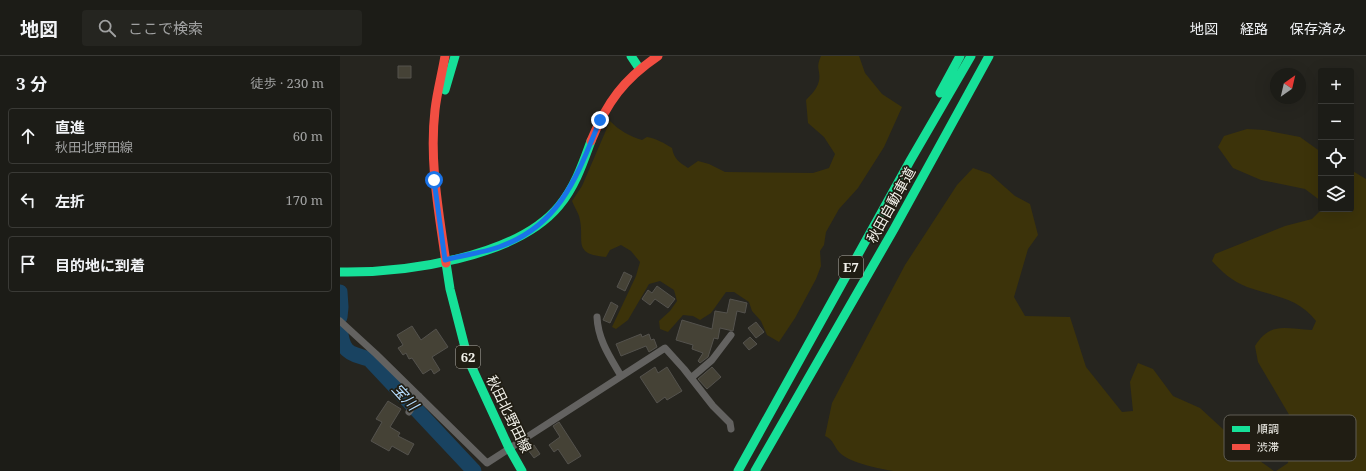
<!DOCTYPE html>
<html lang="ja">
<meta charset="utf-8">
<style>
:root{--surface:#1c1c17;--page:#252520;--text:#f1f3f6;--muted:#a0a1a1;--line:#3a3a36}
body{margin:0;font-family:"Noto Serif","Noto Sans JP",serif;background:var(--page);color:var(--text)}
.controls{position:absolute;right:12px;top:12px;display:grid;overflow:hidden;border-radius:4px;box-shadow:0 4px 16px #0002}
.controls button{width:36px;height:36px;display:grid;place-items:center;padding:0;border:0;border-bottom:1px solid var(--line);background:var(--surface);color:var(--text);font:20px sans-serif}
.compass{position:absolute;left:930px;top:12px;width:36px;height:36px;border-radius:50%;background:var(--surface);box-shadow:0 4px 16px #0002;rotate:34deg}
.stop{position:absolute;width:12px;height:12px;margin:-9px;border:3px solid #1a73e8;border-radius:50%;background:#fff}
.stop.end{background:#1a73e8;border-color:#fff;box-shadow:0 1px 4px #0008}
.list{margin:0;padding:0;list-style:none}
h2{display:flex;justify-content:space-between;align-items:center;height:52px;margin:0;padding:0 16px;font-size:17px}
h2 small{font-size:13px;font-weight:400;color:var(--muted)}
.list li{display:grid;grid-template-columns:26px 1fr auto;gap:12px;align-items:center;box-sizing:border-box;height:56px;margin:0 8px 8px;padding:0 8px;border:1px solid var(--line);border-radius:4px}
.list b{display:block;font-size:15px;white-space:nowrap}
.list p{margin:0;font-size:13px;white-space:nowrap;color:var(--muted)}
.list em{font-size:13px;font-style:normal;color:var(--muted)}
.icon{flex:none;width:22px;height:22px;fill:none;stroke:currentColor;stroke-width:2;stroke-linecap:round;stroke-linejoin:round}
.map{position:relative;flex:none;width:1026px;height:415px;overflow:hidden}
header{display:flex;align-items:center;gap:24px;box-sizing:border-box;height:56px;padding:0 20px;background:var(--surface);border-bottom:1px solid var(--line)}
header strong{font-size:19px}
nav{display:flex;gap:22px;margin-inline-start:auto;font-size:14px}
.search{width:280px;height:36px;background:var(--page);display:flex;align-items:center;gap:10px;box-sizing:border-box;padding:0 14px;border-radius:4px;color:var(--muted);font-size:15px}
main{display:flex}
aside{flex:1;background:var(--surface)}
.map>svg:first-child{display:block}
.green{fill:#3c330a}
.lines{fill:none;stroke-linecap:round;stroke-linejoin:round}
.river{stroke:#194361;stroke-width:15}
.building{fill:#454236;stroke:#54524d}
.street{stroke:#636260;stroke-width:7}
.fast{stroke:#16e098;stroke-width:9}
.jam{stroke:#f24e42;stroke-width:9}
.route{stroke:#1a73e8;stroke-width:5}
.labels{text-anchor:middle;stroke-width:3.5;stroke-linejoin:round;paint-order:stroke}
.shield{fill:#201d13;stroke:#b4b2aa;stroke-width:1}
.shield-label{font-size:13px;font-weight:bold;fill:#f3f2eb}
.street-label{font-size:14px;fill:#f3f2eb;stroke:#201d13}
.water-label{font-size:15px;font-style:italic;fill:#b4dcfe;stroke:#201d13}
.key{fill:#201d13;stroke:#5f5d54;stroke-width:1}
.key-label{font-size:11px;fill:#f3f2eb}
</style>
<header>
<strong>地図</strong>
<div class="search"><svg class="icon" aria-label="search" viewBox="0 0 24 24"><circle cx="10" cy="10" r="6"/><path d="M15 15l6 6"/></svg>ここで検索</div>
<nav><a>地図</a><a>経路</a><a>保存済み</a></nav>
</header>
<main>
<aside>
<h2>3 分<small>徒歩 · 230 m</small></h2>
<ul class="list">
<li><svg class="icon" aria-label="ahead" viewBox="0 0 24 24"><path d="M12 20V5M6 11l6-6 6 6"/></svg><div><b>直進</b><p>秋田北野田線</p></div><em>60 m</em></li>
<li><svg class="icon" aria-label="left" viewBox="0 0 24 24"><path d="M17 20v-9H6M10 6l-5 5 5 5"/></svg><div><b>左折</b></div><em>170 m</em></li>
<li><svg class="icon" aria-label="arrive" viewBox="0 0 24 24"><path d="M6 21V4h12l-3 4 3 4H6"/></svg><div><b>目的地に到着</b></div></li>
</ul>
</aside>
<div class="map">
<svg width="1026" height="415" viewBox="0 0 1026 415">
<rect width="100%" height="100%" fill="#26251f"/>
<path class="green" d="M 481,0 L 519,0 L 525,17 L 542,38 L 562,51 L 544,91 L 518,132 L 499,153 L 486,176 L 484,189 L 480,195 L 481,210 L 476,223 L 455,262 L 439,286 L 427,279 L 421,265 L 412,255 L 409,246 L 394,236 L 386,236 L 371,257 L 360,264 L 353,260 L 343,259 L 328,276 L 320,273 L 319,265 L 330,255 L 337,245 L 334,234 L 320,225 L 309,228 L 288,264 L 276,273 L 272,271 L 296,220 L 300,206 L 291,195 L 281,189 L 270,194 L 266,201 C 230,198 246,183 239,160 C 237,155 234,150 232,145 L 242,130 L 270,65 C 280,75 289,80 302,84 L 307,81 C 317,83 324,87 332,92 C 334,103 339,106 348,112 L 358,105 L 369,108 L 385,116 L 473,117 L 489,112 L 495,98 L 484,81 L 468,67 L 466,44 C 471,39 477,33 479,25 C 481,14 475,13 481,0 Z
M 907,73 L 924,74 L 960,81 L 981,96 L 981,145 L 965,133 L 921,124 L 893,112 L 878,91 L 884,80 Z
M 633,112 L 650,118 L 675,140 L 690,148 L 698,179 L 688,193 L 674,241 L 685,260 L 730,261 L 746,311 L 782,356 L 793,355 L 790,326 L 798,307 L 813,313 L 833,340 L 860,352 L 910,398 L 934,415 L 553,415 C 540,413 507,406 499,396 C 493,389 494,384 485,380 L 492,347 L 565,209 L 617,129 Z
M 1011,114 L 1026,123 L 1026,415 L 936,415 L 948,407 L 951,362 L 918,306 L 915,290 C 931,265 945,273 972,274 L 976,265 C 958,241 932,240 907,231 C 892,225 882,216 872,205 L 875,198 L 945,170 L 972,163 L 980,155 L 981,150 L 981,153 L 1011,153 Z"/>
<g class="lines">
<path class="river" d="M 0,236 L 1,251 L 0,261
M 0,272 C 3,296 7,297 29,303 L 134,415"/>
</g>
<path class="building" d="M 58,10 L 71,10 L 71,22 L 58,22 Z
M 284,216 L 292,220 L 285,235 L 277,231 Z
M 317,230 L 335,243 L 328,252 L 315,243 L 310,249 L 302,243 L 308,234 L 312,237 Z
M 390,243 L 407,247 L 405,257 L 397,255 L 393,275 L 380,272 L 378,283 L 374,282 L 368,301 L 360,307 L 358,305 L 363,297 L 352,293 L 353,289 L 336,284 L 342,264 L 372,273 L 375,255 L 387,257 Z
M 271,246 L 278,250 L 270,267 L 263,264 Z
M 416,266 L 424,276 L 416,282 L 408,272 Z
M 72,270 L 81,284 L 96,273 L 108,291 L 92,301 L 100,314 L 94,318 L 91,313 L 83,318 L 72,302 L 69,303 L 66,297 L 63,299 L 58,292 L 63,289 L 57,279 Z
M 301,278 L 302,281 L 309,278 L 311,284 L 314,283 L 317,291 L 309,296 L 306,290 L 281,300 L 276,288 Z
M 410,281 L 417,288 L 409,294 L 403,287 Z
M 315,311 L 318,317 L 327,311 L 342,335 L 327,344 L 325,341 L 317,347 L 300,321 Z
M 372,311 L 381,321 L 367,333 L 358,323 Z
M 48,345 L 61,353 L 50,371 L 60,377 L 58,380 L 74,388 L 68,399 L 52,390 L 49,395 L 31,385 L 42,366 L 36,363 Z
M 219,366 L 241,400 L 228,408 L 218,393 L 214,396 L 209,389 L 220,381 L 213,370 Z
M 194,389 L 200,398 L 194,402 L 188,394 Z"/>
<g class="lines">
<path class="street" d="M 257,261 C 258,284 270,301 281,320
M 0,265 L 36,298 L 147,407 L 325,292 L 344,313 L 373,350 L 390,367 L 391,373
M 351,322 L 372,304 L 391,279
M 69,356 L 79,340"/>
<path class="fast" d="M 291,0 L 299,12
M 105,34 L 115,0
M 600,37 L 620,0
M 106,207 L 110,233 L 128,303 L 169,392 L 182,415
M 0,216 C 64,217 176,202 219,150 C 235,131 243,107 251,85
M 398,415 L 570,105 L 631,0
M 415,415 L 554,173 L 649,0"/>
<path class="jam" d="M 105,0 C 102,18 97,36 95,54 C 89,106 99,156 106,207
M 251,85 C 267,46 284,23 318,0"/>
</g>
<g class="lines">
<path class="route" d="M 94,124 L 105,204 C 123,199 142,197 159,191 C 221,169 237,120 260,64"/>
</g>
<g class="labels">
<g class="shield">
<rect x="499" y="200" width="24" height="22" rx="3"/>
<rect x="116" y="290" width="24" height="22" rx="3"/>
</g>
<g class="shield-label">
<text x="511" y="216">E7</text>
<text x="128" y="306">62</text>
</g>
<g class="street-label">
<text transform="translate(551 149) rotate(-61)" y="5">秋田自動車道</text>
<text transform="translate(169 358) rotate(64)" y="5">秋田北野田線</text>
</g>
<g class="water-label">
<text transform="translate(65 341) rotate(47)" y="5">宝川</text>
</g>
</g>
<rect x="884" y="359" width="132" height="46" rx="6" class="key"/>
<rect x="892" y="370" width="18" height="6" fill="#16e098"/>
<rect x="892" y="388" width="18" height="6" fill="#f24e42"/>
<g class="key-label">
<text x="917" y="377">順調</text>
<text x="917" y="395">渋滞</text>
</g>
</svg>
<div class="controls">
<button>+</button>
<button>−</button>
<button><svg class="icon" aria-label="locate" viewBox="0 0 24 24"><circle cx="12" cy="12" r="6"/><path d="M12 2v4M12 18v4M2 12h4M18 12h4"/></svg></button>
<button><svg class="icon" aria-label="layers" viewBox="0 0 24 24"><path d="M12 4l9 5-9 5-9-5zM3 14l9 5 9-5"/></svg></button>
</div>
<svg class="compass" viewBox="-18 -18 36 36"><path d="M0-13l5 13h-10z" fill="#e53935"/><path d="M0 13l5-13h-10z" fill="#a0a1a1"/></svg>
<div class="stop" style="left:94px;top:124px"></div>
<div class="stop end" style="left:260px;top:64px"></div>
</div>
</main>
